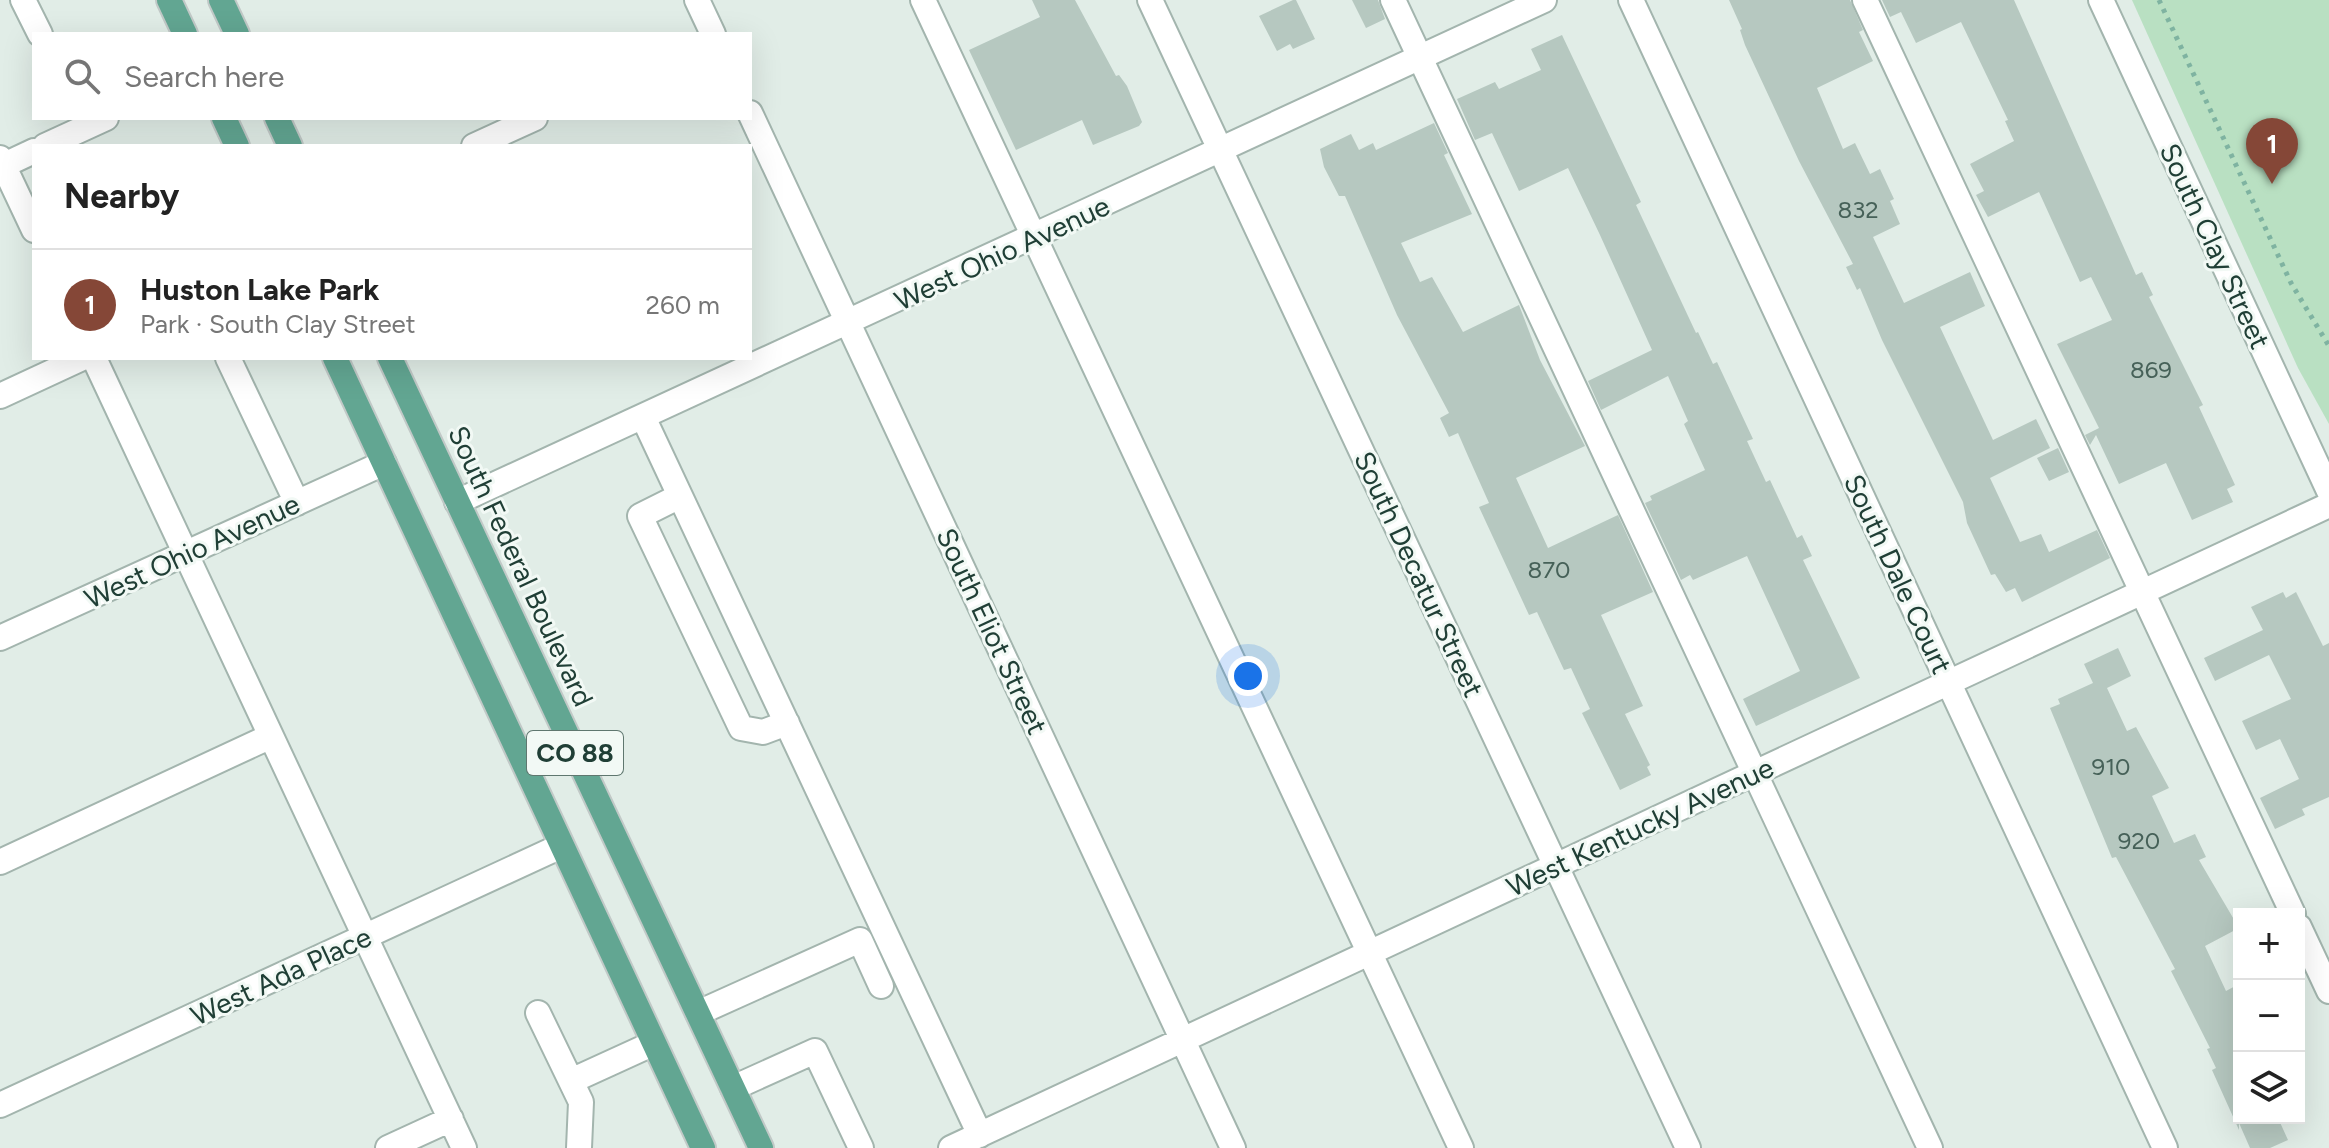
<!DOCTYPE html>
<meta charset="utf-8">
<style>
:root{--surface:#fff;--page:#f6f6f6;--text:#222;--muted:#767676;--line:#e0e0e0;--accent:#854737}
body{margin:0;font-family:Figtree,sans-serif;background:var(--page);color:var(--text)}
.controls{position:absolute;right:24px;bottom:24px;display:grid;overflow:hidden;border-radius:0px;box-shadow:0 8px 32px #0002}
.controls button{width:72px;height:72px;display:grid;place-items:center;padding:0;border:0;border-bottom:2px solid var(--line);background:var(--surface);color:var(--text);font:40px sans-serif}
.you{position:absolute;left:1248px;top:676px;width:28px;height:28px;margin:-20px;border:6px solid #fff;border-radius:50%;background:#1a73e8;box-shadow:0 0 0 12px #1a73e833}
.badge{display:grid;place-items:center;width:52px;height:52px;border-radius:50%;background:var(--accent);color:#fff;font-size:26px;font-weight:700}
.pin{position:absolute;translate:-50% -66px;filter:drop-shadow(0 2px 4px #0008)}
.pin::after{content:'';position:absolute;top:42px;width:28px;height:24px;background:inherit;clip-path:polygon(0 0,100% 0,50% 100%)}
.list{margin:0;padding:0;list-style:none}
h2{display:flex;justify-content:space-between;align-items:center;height:104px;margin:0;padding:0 32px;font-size:34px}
h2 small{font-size:26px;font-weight:400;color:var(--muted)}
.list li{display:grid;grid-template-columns:52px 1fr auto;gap:24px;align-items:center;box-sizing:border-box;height:112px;padding:0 32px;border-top:2px solid var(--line)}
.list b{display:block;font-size:30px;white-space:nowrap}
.list p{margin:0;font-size:26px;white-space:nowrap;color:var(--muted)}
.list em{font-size:26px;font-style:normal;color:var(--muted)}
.icon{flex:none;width:44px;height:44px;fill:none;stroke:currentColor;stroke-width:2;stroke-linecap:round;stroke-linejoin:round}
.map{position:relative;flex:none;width:2329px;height:1148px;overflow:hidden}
.search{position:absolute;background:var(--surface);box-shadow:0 8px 32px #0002;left:32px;top:32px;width:720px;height:88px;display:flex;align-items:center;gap:20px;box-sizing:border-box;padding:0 28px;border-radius:0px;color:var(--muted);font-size:30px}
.panel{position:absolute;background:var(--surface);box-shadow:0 8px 32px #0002;left:32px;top:144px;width:720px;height:216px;border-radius:0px}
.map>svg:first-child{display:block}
.green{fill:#b9e0c2}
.building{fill:#b6c8c0}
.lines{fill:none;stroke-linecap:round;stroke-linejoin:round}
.minor-casing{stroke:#a3b5ae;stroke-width:28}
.major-casing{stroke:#c1c9c7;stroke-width:28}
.path{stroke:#7fb3a1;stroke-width:5;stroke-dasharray:4 6;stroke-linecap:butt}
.minor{stroke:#fff;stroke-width:24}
.major{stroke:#62a692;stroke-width:24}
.labels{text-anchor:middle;stroke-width:6;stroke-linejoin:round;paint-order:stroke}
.number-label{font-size:24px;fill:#466158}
.shield{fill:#f2f9f5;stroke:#5f776f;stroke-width:2}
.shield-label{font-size:26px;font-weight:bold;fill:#203f36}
.street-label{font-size:28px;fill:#203f36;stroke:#f2f9f5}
</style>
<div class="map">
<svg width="2329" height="1148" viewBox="0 0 2329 1148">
<rect width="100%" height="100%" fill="#e1ede7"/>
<path class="green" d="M 2132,0 L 2329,0 L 2329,424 L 2298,368 Z"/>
<path class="building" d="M 1032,0 L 1075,0 L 1116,76 L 1119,75 L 1127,86 L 1142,122 L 1139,126 L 1093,145 L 1082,120 L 1016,150 L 969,50 L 1040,17 Z
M 1293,0 L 1296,0 L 1315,39 L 1293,49 L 1290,44 L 1277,51 L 1259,16 Z
M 1352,0 L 1378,0 L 1385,19 L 1366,28 Z
M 1729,0 L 1850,0 L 1863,30 L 1859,32 L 1873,61 L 1817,88 L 1843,149 L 1855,143 L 1870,174 L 1880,169 L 1894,199 L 1890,201 L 1900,224 L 1873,237 L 1904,303 L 1970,272 L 1985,306 L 1940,327 L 1993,440 L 2036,419 L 2050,448 L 1990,478 L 2020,542 L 2041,534 L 2049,552 L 2097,530 L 2110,558 L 2022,602 L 2015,588 L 2006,592 L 1995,574 L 1991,575 L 1967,523 L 1963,502 L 1882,340 L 1860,288 L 1857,290 L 1846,267 L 1853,264 L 1799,161 L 1745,45 L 1740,30 L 1742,29 Z
M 1882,0 L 2014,0 L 2136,275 L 2142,272 L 2153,295 L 2149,297 L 2203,405 L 2199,407 L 2235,485 L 2227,489 L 2233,502 L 2192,520 L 2166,463 L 2119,484 L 2096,435 L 2090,445 L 2085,435 L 2099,428 L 2057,344 L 2112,320 L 2091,277 L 2080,282 L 2039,192 L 1988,217 L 1976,195 L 1984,191 L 1970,164 L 2014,141 L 2005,121 L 2008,120 L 1961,22 L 1916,43 L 1901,12 L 1890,17 Z
M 1562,35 L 1641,202 L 1636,205 L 1696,333 L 1698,332 L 1713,364 L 1717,362 L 1753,439 L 1747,441 L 1766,482 L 1770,480 L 1797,538 L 1802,535 L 1812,556 L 1803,560 L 1860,678 L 1756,726 L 1743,699 L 1800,671 L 1747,556 L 1693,580 L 1690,575 L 1681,580 L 1645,503 L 1652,500 L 1650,496 L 1705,470 L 1684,424 L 1688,421 L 1668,376 L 1601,410 L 1588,381 L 1652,350 L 1600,235 L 1568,168 L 1519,191 L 1492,133 L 1475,140 L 1457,99 L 1495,82 L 1499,89 L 1541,70 L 1531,49 Z
M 1434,123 L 1448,153 L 1444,155 L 1472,214 L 1401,243 L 1420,282 L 1432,277 L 1463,332 L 1519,305 L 1540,360 L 1585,446 L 1516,478 L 1548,548 L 1618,515 L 1653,592 L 1601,615 L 1643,706 L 1625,714 L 1650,765 L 1647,767 L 1651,775 L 1620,790 L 1582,713 L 1590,709 L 1571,668 L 1564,670 L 1537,612 L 1529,615 L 1479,507 L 1489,503 L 1468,456 L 1458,433 L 1449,437 L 1440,418 L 1449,413 L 1397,315 L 1345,196 L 1339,196 L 1324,167 L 1320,149 L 1351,134 L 1359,150 L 1373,143 L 1376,150 Z
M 2058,448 L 2069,472 L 2049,481 L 2037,458 Z
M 2283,592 L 2286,598 L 2296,592 L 2323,646 L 2329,643 L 2329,797 L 2302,809 L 2305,815 L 2275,829 L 2260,798 L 2299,779 L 2280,739 L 2256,750 L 2242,721 L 2291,699 L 2269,655 L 2215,681 L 2204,658 L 2263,630 L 2251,607 Z
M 2118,648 L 2131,676 L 2107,688 L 2127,731 L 2136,727 L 2169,788 L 2152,796 L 2174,843 L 2195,834 L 2206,857 L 2199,860 L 2239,928 L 2205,946 L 2226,991 L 2239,984 L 2239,1118 L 2278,1118 L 2288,1140 L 2270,1148 L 2250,1148 L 2239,1123 L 2239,1130 L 2212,1070 L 2216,1068 L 2207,1049 L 2210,1048 L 2171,971 L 2175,969 L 2116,857 L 2112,858 L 2050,708 L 2060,704 L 2058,699 L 2093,683 L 2084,664 Z"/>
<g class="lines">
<g class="minor-casing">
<path id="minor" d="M 23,0 L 40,34
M 697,0 L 713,34
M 923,0 L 1461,1148
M 1150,0 L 1688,1148
M 1393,0 L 1930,1148
M 1631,0 L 2165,1148
M 1865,0 L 2293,914
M 2101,0 L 2329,491
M 750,113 L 1233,1148
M 45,146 L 106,118
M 474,146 L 535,118
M 0,158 L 34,230
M 0,167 L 34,151
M 94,358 L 464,1148
M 228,358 L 297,503
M 0,396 L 82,358
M 644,419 L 980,1135
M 680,496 L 640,516 L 741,728 L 763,732 L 787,723
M 457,502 L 1544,0
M 0,638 L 384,463
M 0,862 L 271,736
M 2299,927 L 2329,991
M 538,1013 L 581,1102 L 579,1148
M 698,1013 L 860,940 L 881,986
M 571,1081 L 652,1044
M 733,1088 L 815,1051 L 861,1148
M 0,1105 L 561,846
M 388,1148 L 451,1119
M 951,1148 L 2329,505"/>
</g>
<g class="major-casing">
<path id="major" d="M 169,0 L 185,34
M 221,0 L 237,34
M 224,118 L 237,146
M 277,118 L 290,146
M 335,358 L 703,1148
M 390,358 L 761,1148"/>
</g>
<path class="path" d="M 2159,0 L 2291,283 L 2329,346"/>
<use href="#minor" class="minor"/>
<use href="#major" class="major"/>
</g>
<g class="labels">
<g class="number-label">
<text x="1858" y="218">832</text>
<text x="2151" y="378">869</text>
<text x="1549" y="578">870</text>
<text x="2111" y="775">910</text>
<text x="2139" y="849">920</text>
</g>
<rect class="shield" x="527" y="731" width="96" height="44" rx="6"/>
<g class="shield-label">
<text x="575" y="762">CO 88</text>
</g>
<g class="street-label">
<text transform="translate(2215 246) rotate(65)" y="10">South Clay Street</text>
<text transform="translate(1002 253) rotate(-25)" y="10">West Ohio Avenue</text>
<text transform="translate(192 551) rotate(-25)" y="10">West Ohio Avenue</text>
<text transform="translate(521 566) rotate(65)" y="10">South Federal Boulevard</text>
<text transform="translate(1419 574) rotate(65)" y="10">South Decatur Street</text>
<text transform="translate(1898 574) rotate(65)" y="10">South Dale Court</text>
<text transform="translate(992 631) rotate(65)" y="10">South Eliot Street</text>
<text transform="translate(1640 827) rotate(-25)" y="10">West Kentucky Avenue</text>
<text transform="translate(281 976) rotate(-25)" y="10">West Ada Place</text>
</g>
</g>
</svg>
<div class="controls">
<button>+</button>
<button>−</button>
<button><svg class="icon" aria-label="layers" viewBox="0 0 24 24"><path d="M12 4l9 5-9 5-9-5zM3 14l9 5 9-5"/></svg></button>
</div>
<div class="you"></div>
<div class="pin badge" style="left:2272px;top:184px">1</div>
<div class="search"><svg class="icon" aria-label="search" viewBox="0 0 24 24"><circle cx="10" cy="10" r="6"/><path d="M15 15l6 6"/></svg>Search here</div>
<section class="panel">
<h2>Nearby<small></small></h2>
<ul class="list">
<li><span class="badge">1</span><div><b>Huston Lake Park</b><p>Park · South Clay Street</p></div><em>260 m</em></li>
</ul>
</section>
</div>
